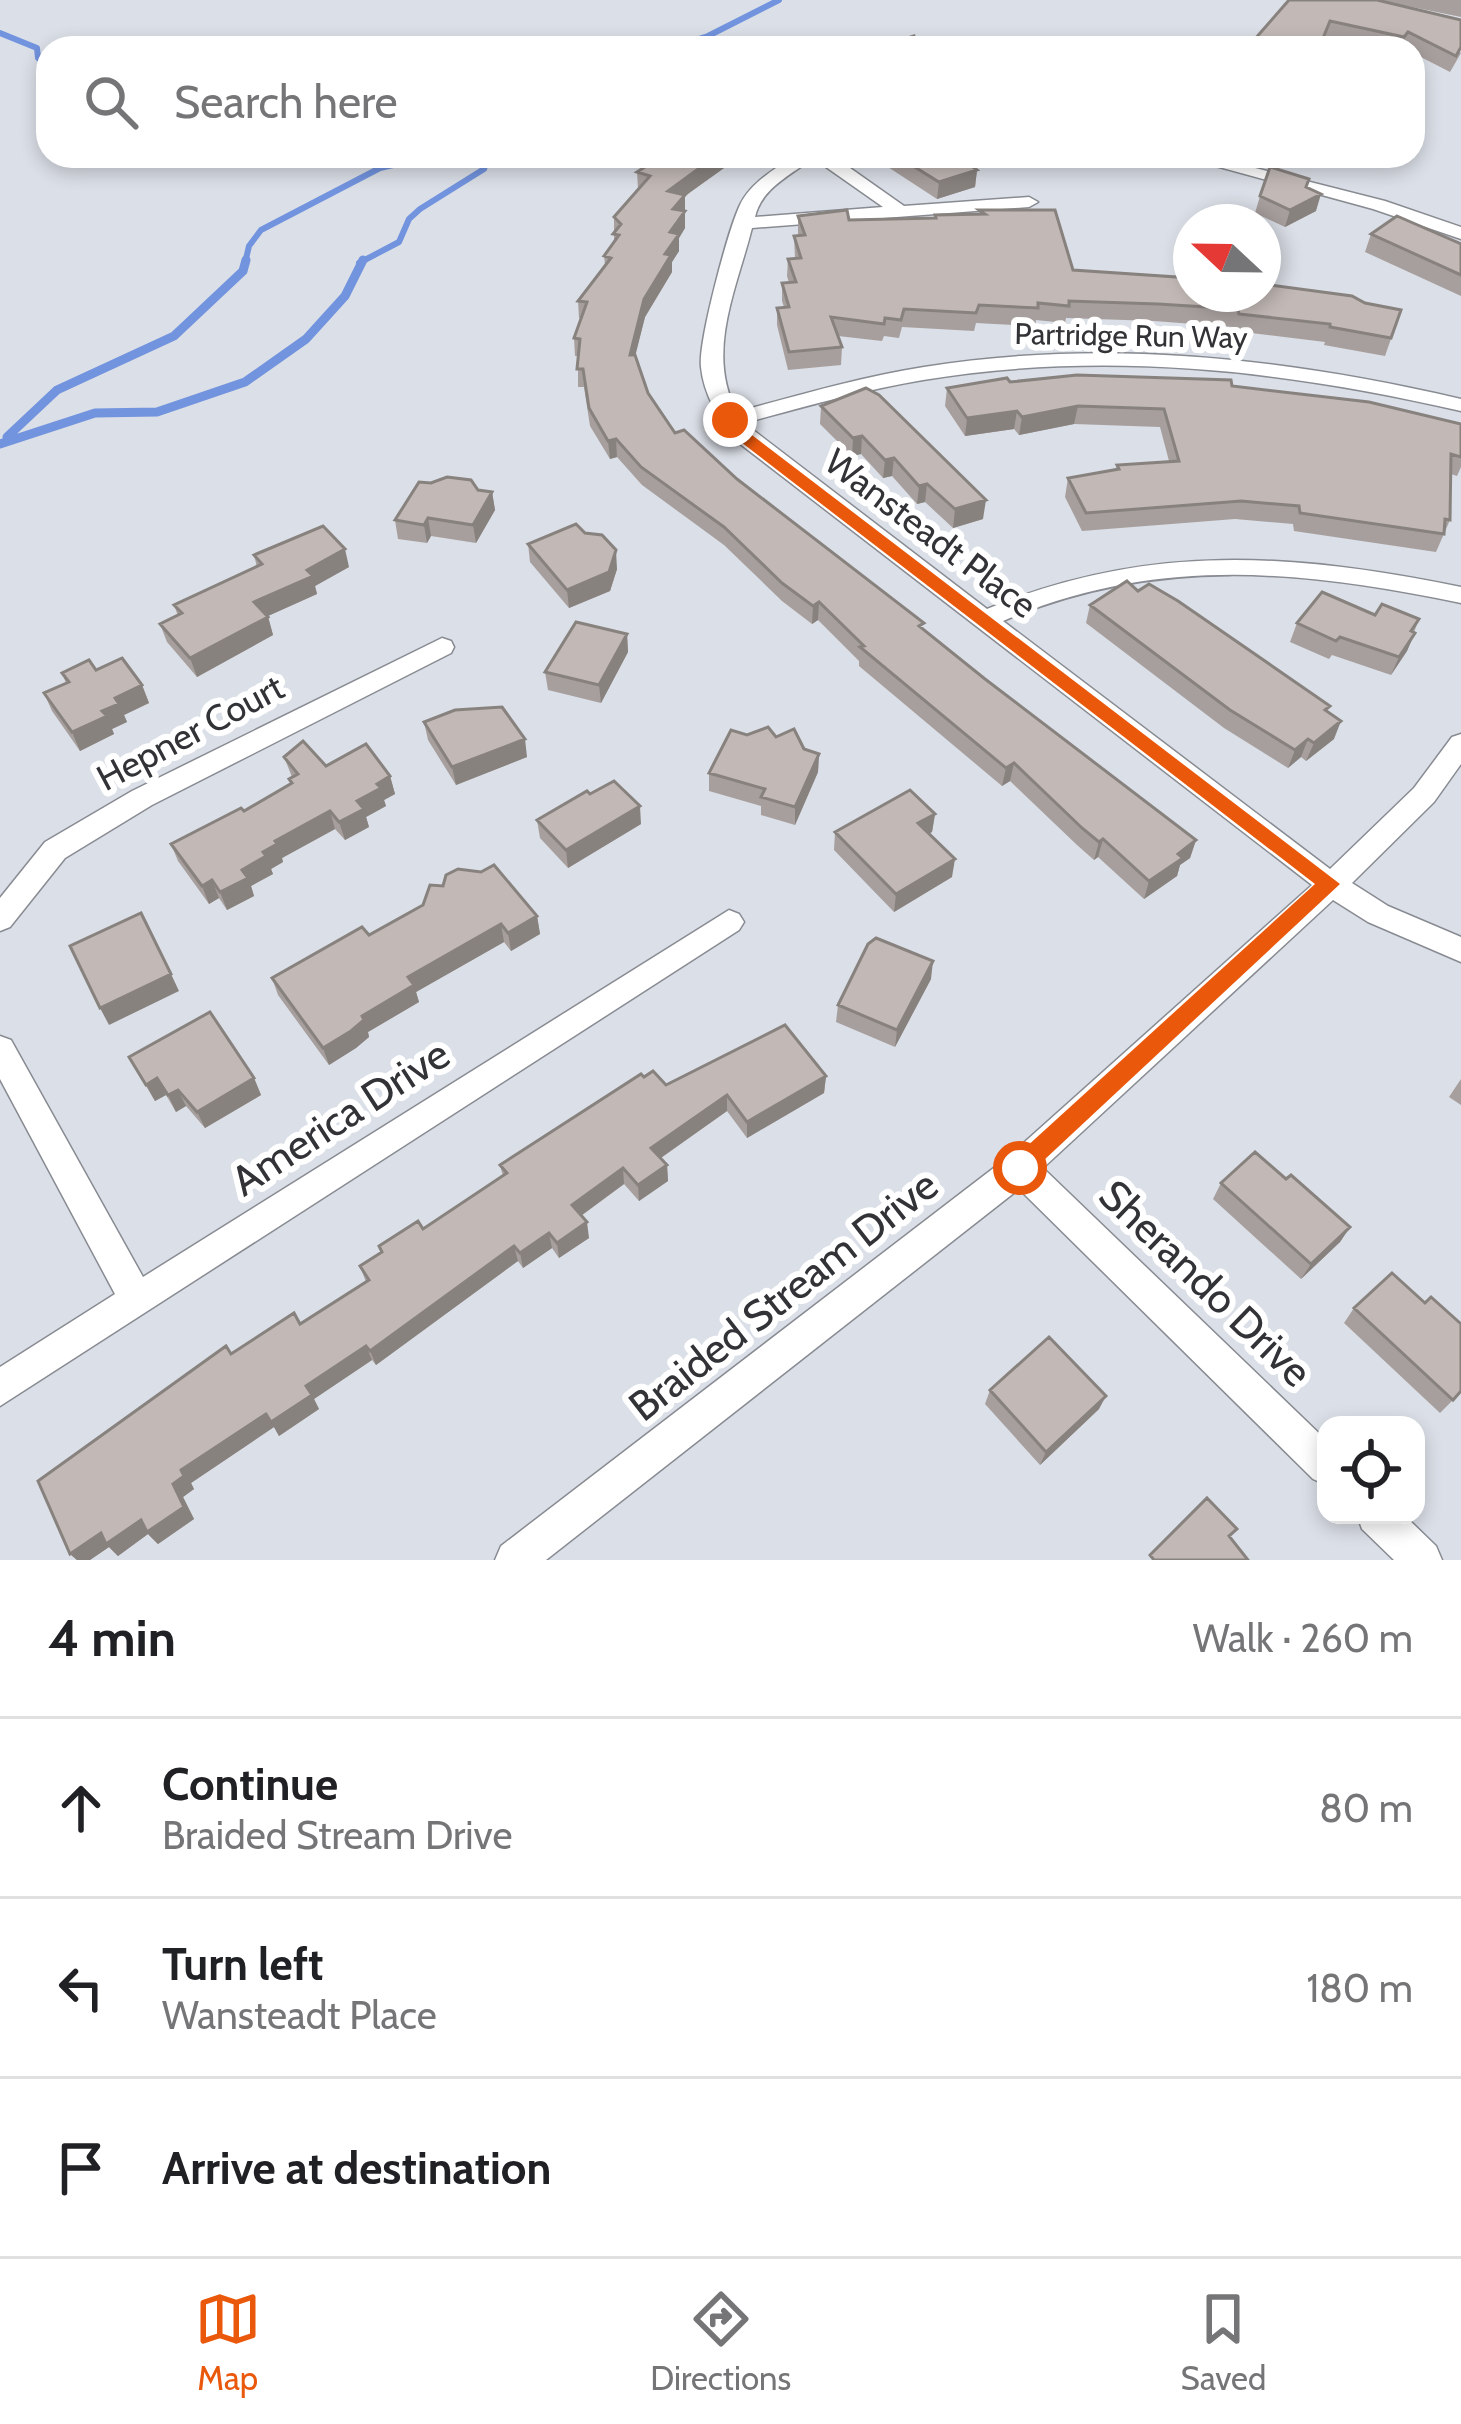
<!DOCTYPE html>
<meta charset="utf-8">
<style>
:root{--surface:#fff;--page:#f2f2f2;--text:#202124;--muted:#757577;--line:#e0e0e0;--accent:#ea580c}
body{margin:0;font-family:Cabin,sans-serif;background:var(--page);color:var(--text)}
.controls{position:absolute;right:36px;bottom:36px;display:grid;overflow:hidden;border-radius:24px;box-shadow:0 6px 18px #0003}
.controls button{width:108px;height:108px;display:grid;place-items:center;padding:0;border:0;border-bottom:3px solid var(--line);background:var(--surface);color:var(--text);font:60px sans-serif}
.compass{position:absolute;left:1173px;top:204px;width:108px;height:108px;border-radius:50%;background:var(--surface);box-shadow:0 6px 18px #0003;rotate:292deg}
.stop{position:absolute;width:36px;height:36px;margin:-27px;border:9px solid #ea580c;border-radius:50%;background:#fff}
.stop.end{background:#ea580c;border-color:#fff;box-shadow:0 3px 12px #0008}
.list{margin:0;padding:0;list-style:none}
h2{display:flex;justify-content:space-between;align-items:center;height:156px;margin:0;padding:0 48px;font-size:51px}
h2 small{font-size:39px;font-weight:400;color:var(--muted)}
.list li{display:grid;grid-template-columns:78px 1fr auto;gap:36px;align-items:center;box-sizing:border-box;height:180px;padding:0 48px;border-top:3px solid var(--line)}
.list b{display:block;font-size:45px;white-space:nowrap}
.list p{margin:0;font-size:39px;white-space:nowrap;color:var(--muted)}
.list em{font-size:39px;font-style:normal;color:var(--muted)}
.icon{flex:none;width:66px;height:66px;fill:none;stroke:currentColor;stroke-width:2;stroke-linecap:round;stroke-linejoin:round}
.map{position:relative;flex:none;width:1461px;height:1560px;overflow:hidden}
.search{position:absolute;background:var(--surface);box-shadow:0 6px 18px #0003;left:36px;right:36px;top:36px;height:132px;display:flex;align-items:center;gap:30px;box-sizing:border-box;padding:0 42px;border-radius:36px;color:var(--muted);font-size:45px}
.sheet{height:696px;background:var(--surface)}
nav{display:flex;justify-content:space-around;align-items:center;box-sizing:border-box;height:168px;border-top:3px solid var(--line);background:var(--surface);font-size:33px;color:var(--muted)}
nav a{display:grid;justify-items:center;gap:6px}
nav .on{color:var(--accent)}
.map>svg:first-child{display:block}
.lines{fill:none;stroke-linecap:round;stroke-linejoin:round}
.stream-far1{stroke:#7293de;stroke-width:6}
.stream{stroke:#7293de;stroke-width:9}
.minor-casing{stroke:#888b92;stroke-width:3}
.minor{fill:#fff;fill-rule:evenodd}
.wall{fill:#a79f9d}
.shaded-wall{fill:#88827f}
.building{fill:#c2b9b6;stroke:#88827f;stroke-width:3}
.route{fill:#ea580c}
.labels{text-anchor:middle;stroke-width:12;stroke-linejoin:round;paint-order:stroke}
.far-street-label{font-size:30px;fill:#313336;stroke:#fff}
.street-label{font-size:36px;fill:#313336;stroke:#fff}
.near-street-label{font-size:42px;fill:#313336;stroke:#fff}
</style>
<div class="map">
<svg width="1461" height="1560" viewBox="0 0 1461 1560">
<rect width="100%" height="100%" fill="#dbdfe7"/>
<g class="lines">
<path class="stream-far1" d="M 0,33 L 37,48 L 38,58 L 48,63
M 670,48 L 708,36 L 779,0
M 245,263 L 249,246 L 261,230 L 380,168 L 432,156
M 359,263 L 399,242 L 409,219 L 420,209 L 484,169 L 488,156"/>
<path class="stream" d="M 7,437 L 57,390 L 174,336 L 243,271 L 246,260
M 0,444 L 95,413 L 157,412 L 245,382 L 306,339 L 345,296 L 363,260"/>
<g class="minor-casing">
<path id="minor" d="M 794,156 L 833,156 L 904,206 L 1029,197 L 1038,202 L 1029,207 L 752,228 C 737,288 705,353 737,412 C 799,395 861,377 924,367 C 1105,338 1284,358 1461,399 L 1461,411 C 1284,370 1104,350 923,380 C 863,390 804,407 744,423 L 987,609 C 1148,542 1294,553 1461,587 L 1461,603 C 1301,570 1157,555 1003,621 L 1330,869 L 1414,788 L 1452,737 L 1461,734 L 1461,764 L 1434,802 L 1352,883 L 1388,906 L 1461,937 L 1461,962 L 1368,922 L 1333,900 L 1043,1168 L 1326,1440 L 1326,1485 L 1313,1479 L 1019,1189 L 546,1560 L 495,1560 L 501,1546 L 1008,1157 L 1312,885 L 735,440 C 719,418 704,396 701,367 C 698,342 728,230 740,205 C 750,183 775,169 794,156 ZM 814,157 L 816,160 L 883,207 L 755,217 C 762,187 792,175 814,157 Z
M 1179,156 L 1208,156 L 1385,201 L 1461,227 L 1461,239 L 1373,209 Z
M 442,638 L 451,641 L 454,647 L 451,653 L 152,805 L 65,858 L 10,927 L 0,931 L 0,898 L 45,842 L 132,791 Z
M 729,910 L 739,914 L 744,922 L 739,930 L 0,1406 L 0,1367 L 115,1294 L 0,1079 L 0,1036 L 11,1040 L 143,1277 Z
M 1357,1515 L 1404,1515 L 1436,1546 L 1442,1560 L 1394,1560 L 1362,1529 Z"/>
</g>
<use href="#minor" class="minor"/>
</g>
<path class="wall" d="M 1289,0 L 1461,0 L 1461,17 L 1378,0 L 1461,53 L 1450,72 L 1413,53 L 1413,48 L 1377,48 L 1326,37 Z
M 871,156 L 958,156 L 977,170 L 975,187 L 937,199 Z
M 728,164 L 685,196 L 685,228 L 679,238 L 679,251 L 672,262 L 672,272 L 645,317 L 635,355 L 648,393 L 675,433 L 737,479 L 985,679 L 1196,840 L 1190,858 L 1180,865 L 1177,876 L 1144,899 L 1098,857 L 1094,860 L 1077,845 L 1010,781 L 1002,786 L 859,666 L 859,661 L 818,620 L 812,624 L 782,601 L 724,545 L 642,485 L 617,457 L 610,459 L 590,426 L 584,387 L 578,387 L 578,356 L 575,356 L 574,338 L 581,318 L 579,318 L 578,301 L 605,265 L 604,256 L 614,243 L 614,217 L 638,189 L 637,172 Z
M 1306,187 L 1316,211 L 1285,227 L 1255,213 L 1260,196 Z
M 979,210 L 1073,270 L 1365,303 L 1401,310 L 1385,356 L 1324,345 L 1325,342 L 1234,331 L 1233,327 L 1154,321 L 1066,318 L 1065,323 L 1036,320 L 1035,326 L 976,323 L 974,331 L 902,327 L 899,338 L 884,336 L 882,341 L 838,336 L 842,347 L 841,365 L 788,370 L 777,325 L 777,308 L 784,307 L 782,301 L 782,283 L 789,283 L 787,276 L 788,259 L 795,258 L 794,236 L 798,235 L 798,216 L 849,220 L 934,218 L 935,215 L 979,214 Z
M 1371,234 L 1461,244 L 1461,296 L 1365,252 Z
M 1010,382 L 1232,386 L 1461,424 L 1461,467 L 1457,476 L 1451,474 L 1450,520 L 1436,552 L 1294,531 L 1293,524 L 1235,519 L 1082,531 L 1065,497 L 1068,478 L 1116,470 L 1117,465 L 1169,461 L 1160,427 L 1074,424 L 1019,435 L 1014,429 L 965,436 L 945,406 L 947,388 Z
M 821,406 L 983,519 L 953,528 L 925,502 L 917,504 L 892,476 L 883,478 L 861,454 L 852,456 L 820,424 Z
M 478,490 L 492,492 L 495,510 L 476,543 L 431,536 L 427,543 L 398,539 L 395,520 Z
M 528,544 L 617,569 L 610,591 L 569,608 L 530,562 Z
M 254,555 L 349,567 L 315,586 L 317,594 L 268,616 L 273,635 L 197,677 L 167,642 L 160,624 L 178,616 L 174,605 L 257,567 Z
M 1138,591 L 1328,712 L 1334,739 L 1306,761 L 1301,757 L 1288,768 L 1224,728 L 1086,623 L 1090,605 Z
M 1375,615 L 1419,619 L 1407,651 L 1391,675 L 1332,655 L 1329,659 L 1290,642 L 1297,623 Z
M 627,634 L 628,652 L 601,703 L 548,690 L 545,672 Z
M 96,670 L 142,685 L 149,703 L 124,715 L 127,722 L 112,729 L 114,734 L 80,751 L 52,711 L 44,693 L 66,683 L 62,673 Z
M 424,722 L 527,757 L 456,785 L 428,740 Z
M 747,735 L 776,737 L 804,749 L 819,754 L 818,772 L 795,825 L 761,815 L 761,806 L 709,791 L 709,773 Z
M 284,757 L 326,766 L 390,776 L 395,794 L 384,800 L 386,806 L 366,817 L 369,827 L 345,840 L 335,829 L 282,858 L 283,862 L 271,869 L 273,874 L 251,886 L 254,896 L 227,910 L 219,898 L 209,904 L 178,861 L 171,844 L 244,811 L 290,784 L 289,779 L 292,777 Z
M 590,794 L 641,824 L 568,868 L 540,838 L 537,820 Z
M 935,814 L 932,832 L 929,833 L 952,877 L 894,912 L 834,850 L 835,832 Z
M 537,916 L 540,934 L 511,951 L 504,942 L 416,992 L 419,1002 L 368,1032 L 369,1037 L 356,1048 L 329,1065 L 278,995 L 272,978 L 369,935 Z
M 931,979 L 895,1047 L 836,1022 L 838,1005 Z
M 129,1057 L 254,1078 L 261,1095 L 205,1128 L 186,1106 L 176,1112 L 166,1095 L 155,1101 Z
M 826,1076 L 824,1093 L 747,1138 L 727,1111 L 661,1158 L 667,1165 L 668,1181 L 639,1201 L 624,1184 L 581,1216 L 589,1238 L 559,1258 L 552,1248 L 523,1268 L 518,1261 L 376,1365 L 372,1360 L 314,1399 L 319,1409 L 279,1436 L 274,1427 L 191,1483 L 194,1489 L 183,1497 L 194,1519 L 158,1544 L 148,1534 L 118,1556 L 109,1547 L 90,1560 L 77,1560 L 70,1554 L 231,1354 L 300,1324 L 366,1282 L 360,1266 L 381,1252 L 379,1246 L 423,1229 L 503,1176 L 500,1165 L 644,1077 L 666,1085 Z
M 1461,1079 L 1461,1105 L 1449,1097 Z
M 1286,1179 L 1350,1227 L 1340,1242 L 1301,1279 L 1213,1199 L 1221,1183 Z
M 1354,1308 L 1461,1392 L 1440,1413 L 1344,1323 Z
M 990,1390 L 1099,1409 L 1040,1465 L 985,1404 Z"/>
<path class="shaded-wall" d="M 716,156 L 741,156 L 685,196 L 685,228 L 679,238 L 679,251 L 672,262 L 672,272 L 645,317 L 631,373 L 630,355 L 668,191 Z
M 977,170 L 975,187 L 937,199 L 939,182 Z
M 1321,194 L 1316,211 L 1285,227 L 1290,210 Z
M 1078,406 L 1074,424 L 1019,435 L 1022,417 Z
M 1017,411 L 1014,429 L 965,436 L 967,418 Z
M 862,436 L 861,454 L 852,456 L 853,438 Z
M 616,439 L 617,457 L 610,459 L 608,441 Z
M 894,458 L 892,476 L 883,478 L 885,460 Z
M 927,484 L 925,502 L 917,504 L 919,486 Z
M 492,492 L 495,510 L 476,543 L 473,525 Z
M 986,500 L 983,519 L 953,528 L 955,509 Z
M 428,518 L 431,536 L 427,543 L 424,525 Z
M 345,549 L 349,567 L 315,586 L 317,594 L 259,620 L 254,602 Z
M 616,550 L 617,569 L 610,591 L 569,608 L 567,590 Z
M 819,602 L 818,620 L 812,624 L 813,606 Z
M 268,617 L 273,635 L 197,677 L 190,658 Z
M 1415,633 L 1407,651 L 1391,675 L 1399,657 Z
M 627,634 L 628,652 L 601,703 L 599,685 Z
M 142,685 L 149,703 L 124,715 L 127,722 L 112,729 L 114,734 L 80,751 L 72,732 L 102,711 L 115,698 Z
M 1341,721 L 1334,739 L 1306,761 L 1314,743 Z
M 525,739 L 527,757 L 456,785 L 452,767 Z
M 1308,739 L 1301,757 L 1288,768 L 1295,750 Z
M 819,754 L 818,772 L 795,825 L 795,807 Z
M 1014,763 L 1010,781 L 1002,786 L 1006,768 Z
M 390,776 L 395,794 L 384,800 L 386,806 L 366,817 L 369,827 L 345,840 L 339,822 L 357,801 L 377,784 Z
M 640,806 L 641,824 L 568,868 L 566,850 Z
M 330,811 L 335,829 L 282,858 L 283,862 L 271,869 L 273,874 L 251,886 L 254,896 L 227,910 L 220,892 L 242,870 L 275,841 Z
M 935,814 L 932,832 L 916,841 L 918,823 Z
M 1103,839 L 1098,857 L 1094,860 L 1099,842 Z
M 1196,840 L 1190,858 L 1180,865 L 1177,876 L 1144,899 L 1149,881 L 1178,854 Z
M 955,859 L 952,877 L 894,912 L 896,894 Z
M 212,880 L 219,898 L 209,904 L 202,886 Z
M 537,916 L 540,934 L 511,951 L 508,933 Z
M 501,924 L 504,942 L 416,992 L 419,1002 L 368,1032 L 369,1037 L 356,1048 L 329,1065 L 323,1048 L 408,977 Z
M 933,961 L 931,979 L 895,1047 L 897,1030 Z
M 171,974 L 179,991 L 109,1025 L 100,1008 Z
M 826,1076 L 824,1093 L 747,1138 L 747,1122 Z
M 157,1078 L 166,1095 L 155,1101 L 146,1085 Z
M 254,1078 L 261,1095 L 205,1128 L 197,1112 Z
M 178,1090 L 186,1106 L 176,1112 L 168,1095 Z
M 727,1095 L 727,1111 L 652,1164 L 651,1148 Z
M 667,1165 L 668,1181 L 639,1201 L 638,1185 Z
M 623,1168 L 624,1184 L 575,1220 L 572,1205 Z
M 587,1222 L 589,1238 L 559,1258 L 557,1243 Z
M 1350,1227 L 1340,1242 L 1301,1279 L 1311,1264 Z
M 549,1233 L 552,1248 L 523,1268 L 520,1253 Z
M 514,1246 L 518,1261 L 376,1365 L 370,1351 Z
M 366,1346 L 372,1360 L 314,1399 L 319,1409 L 279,1436 L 274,1427 L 191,1483 L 194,1489 L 183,1497 L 194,1519 L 158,1544 L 148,1534 L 118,1556 L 109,1547 L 90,1560 L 77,1560 L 70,1554 L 101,1533 L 141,1520 L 173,1484 L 181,1470 Z
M 1106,1396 L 1099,1409 L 1040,1465 L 1046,1452 Z"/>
<path class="building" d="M 1289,0 L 1377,0 L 1461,20 L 1461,47 L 1456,56 L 1408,32 L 1404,37 L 1330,21 L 1319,48 L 1247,48 Z
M 914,36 L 918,48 L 877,48 Z
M 662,156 L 716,156 L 668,191 L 685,195 L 673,209 L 685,211 L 670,232 L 679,234 L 665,254 L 671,255 L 644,299 L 630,355 L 635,355 L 648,393 L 675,433 L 684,430 L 737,479 L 924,623 L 919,626 L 985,679 L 1196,840 L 1178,854 L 1183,858 L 1149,881 L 1103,839 L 1099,842 L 1082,828 L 1014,763 L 1006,768 L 860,647 L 864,646 L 819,602 L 813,606 L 782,583 L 724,527 L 641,467 L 616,439 L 608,441 L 589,408 L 583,369 L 577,369 L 580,339 L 574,338 L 587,302 L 578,301 L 611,258 L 604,256 L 619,235 L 613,234 L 621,224 L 614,217 L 650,176 L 637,172 Z
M 897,156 L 958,156 L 977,170 L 939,182 Z
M 1270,167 L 1309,179 L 1306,187 L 1321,194 L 1290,210 L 1260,196 Z
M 847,210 L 849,220 L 936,218 L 935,215 L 985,214 L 979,210 L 1055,210 L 1073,270 L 1191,278 L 1191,294 L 1263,294 L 1263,284 L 1352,296 L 1365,303 L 1401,310 L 1391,338 L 1330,327 L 1330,324 L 1239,314 L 1238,309 L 1158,304 L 1069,301 L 1069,306 L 1038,303 L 1038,308 L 979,305 L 976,313 L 904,309 L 901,320 L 885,318 L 884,324 L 831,317 L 842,347 L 789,352 L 777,308 L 789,307 L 782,283 L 796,282 L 788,259 L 801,258 L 794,236 L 805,235 L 798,216 Z
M 1397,216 L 1461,244 L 1461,275 L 1371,234 Z
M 1077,375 L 1231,380 L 1232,386 L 1369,402 L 1461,424 L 1461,457 L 1451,454 L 1450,520 L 1445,519 L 1444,534 L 1300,513 L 1299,506 L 1241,501 L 1086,513 L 1068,478 L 1119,469 L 1117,465 L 1179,461 L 1164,409 L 1078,406 L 1022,417 L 1017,411 L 967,418 L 947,388 L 1007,378 L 1010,382 Z
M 866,388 L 879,395 L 986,500 L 955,509 L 927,484 L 919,486 L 894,458 L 885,460 L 862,436 L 853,438 L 821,406 Z
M 447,477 L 471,480 L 478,490 L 492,492 L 473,525 L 428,518 L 424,525 L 395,520 L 419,482 L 431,483 Z
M 576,524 L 585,533 L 602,535 L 616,550 L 609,572 L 567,590 L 528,544 Z
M 323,526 L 345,549 L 307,570 L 313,576 L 254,602 L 268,617 L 190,658 L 160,624 L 182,613 L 174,605 L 262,564 L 254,555 Z
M 1127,581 L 1138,591 L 1149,584 L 1178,601 L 1330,706 L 1325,710 L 1341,721 L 1314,743 L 1308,739 L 1295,750 L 1230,710 L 1090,605 Z
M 1322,592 L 1375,615 L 1382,604 L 1419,619 L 1411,631 L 1415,633 L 1399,657 L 1340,637 L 1336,641 L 1297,623 Z
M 576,622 L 627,634 L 599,685 L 545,672 Z
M 122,658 L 142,685 L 115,698 L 119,704 L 102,711 L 107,716 L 72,732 L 44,693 L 69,682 L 62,673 L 89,660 L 96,670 Z
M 502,707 L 525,739 L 452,767 L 424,722 L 455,710 Z
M 768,727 L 776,737 L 794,729 L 804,749 L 819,754 L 795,807 L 761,797 L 765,789 L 709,773 L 731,730 L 747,735 Z
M 303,741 L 326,766 L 366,744 L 390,776 L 377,784 L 381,788 L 357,801 L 364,809 L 339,822 L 330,811 L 275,841 L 277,844 L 263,852 L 266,856 L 242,870 L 248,878 L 220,892 L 212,880 L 202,886 L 171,844 L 241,808 L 244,811 L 292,783 L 289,779 L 298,774 L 284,757 Z
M 614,781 L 640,806 L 566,850 L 537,820 L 587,791 L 590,794 Z
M 910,790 L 935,814 L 918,823 L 955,859 L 896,894 L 835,832 Z
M 494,865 L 537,916 L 508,933 L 501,924 L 408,977 L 414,985 L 362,1016 L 364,1020 L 351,1031 L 323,1048 L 272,978 L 362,927 L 369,935 L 423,905 L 430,885 L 443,886 L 446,875 L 458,869 L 481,872 Z
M 141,913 L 171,974 L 100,1008 L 70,946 Z
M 876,938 L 933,961 L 897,1030 L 838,1005 L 868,944 Z
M 210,1012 L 254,1078 L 197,1112 L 178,1090 L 168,1095 L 157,1078 L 146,1085 L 129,1057 Z
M 785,1025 L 826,1076 L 747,1122 L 727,1095 L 651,1148 L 667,1165 L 638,1185 L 623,1168 L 572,1205 L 587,1222 L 557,1243 L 549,1233 L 520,1253 L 514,1246 L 370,1351 L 366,1346 L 306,1386 L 312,1395 L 271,1422 L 266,1414 L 181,1470 L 184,1476 L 173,1484 L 184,1507 L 147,1532 L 141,1520 L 106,1544 L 101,1533 L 70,1554 L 38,1481 L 226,1346 L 231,1354 L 294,1313 L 300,1324 L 369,1280 L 360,1266 L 382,1252 L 379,1246 L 418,1221 L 423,1229 L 507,1173 L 500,1165 L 641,1074 L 644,1077 L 653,1071 L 666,1085 Z
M 1255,1152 L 1286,1179 L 1291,1175 L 1350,1227 L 1311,1264 L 1221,1183 Z
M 1392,1273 L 1425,1303 L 1431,1297 L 1461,1324 L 1461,1391 L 1453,1400 L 1354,1308 Z
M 1049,1337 L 1106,1396 L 1046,1452 L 990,1390 Z
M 1207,1498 L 1237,1529 L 1229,1536 L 1248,1560 L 1154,1560 L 1150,1555 Z"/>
<path class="route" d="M 725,417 L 736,417 L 748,432 L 1340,884 L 1028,1175 L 1012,1175 L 1012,1160 L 1315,884 L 737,439 Z"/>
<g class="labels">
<g class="far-street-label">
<text transform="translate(1131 336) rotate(1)" y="10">Partridge Run Way</text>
</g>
<g class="street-label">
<text transform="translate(931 533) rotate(37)" y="13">Wansteadt Place</text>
<text transform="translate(190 732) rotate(-28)" y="13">Hepner Court</text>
</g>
<g class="near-street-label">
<text transform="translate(340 1117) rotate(-33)" y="15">America Drive</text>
<text transform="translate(1206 1283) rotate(44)" y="15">Sherando Drive</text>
<text transform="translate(783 1295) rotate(-38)" y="15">Braided Stream Drive</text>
</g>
</g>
</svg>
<div class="controls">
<button><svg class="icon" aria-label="locate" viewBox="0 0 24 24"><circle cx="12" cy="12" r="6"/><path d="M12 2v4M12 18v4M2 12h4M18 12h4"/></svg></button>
</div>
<svg class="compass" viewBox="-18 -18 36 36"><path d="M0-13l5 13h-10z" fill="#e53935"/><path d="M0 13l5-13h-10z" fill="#757577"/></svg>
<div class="stop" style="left:1020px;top:1168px"></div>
<div class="stop end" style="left:730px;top:420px"></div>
<div class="search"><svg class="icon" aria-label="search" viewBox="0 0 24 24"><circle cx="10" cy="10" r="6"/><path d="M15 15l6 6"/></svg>Search here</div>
</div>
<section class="sheet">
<h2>4 min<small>Walk · 260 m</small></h2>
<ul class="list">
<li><svg class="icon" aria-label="ahead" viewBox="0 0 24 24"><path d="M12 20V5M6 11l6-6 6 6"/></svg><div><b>Continue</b><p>Braided Stream Drive</p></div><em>80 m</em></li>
<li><svg class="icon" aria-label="left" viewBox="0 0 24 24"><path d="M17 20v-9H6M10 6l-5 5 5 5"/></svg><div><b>Turn left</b><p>Wansteadt Place</p></div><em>180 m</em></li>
<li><svg class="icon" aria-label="arrive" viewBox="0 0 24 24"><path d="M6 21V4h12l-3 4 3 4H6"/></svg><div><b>Arrive at destination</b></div></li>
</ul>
</section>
<nav>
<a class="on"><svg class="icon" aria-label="map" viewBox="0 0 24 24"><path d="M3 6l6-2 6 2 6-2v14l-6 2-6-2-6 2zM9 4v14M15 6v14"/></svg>Map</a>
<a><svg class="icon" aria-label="directions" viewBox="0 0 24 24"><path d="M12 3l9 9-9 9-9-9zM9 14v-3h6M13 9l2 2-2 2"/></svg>Directions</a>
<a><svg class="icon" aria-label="saved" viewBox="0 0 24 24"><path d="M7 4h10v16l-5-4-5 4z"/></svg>Saved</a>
</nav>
